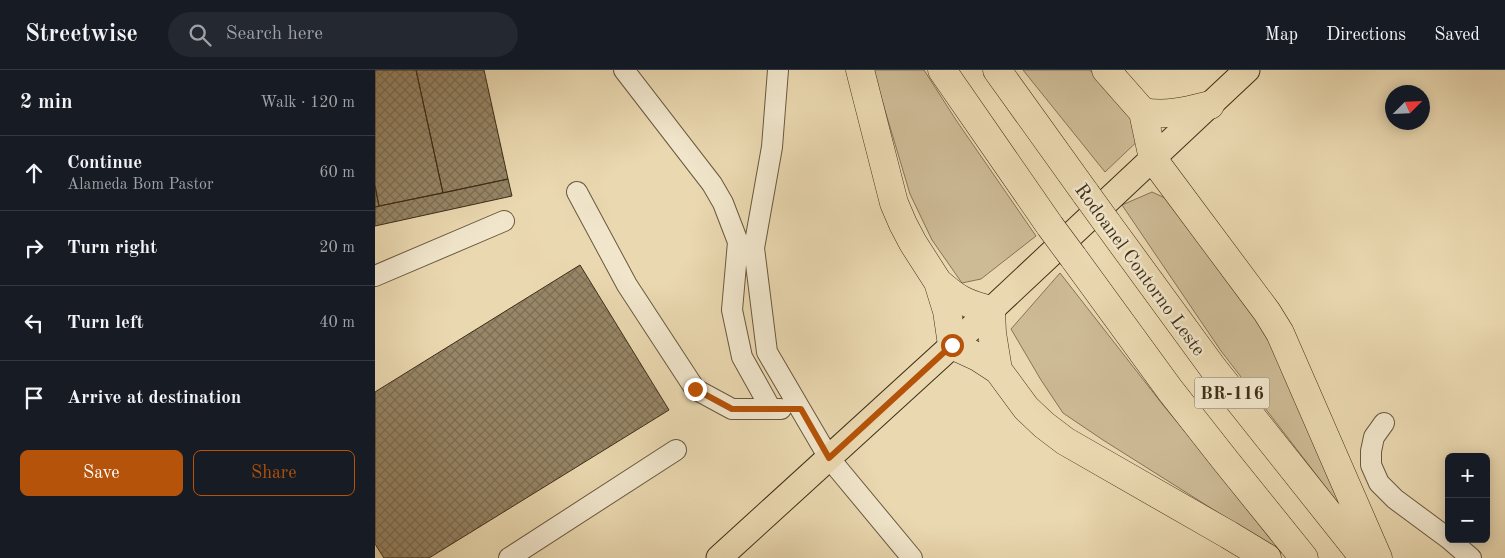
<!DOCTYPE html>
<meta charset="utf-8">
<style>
:root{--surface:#171b24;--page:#242831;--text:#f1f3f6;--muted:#9ea1a6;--line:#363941;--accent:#b45309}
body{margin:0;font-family:"Old Standard TT",serif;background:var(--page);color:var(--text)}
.controls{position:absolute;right:15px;bottom:15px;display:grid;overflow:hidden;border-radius:8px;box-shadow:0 2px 12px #0003}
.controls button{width:45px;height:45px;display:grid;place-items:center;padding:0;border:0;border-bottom:1px solid var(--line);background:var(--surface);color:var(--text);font:25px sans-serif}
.compass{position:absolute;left:1010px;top:15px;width:45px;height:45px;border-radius:50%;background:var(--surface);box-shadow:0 2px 12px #0003;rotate:66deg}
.stop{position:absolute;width:15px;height:15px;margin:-11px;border:4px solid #b45309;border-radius:50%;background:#fff}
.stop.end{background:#b45309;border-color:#fff;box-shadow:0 1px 5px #0008}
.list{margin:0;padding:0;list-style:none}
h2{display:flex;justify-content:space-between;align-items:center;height:65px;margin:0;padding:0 20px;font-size:21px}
h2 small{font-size:16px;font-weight:400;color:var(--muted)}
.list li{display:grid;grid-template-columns:32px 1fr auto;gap:15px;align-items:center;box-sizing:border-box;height:75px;padding:0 20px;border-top:1px solid var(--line)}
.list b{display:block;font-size:19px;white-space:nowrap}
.list p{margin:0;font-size:16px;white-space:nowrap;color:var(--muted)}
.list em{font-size:16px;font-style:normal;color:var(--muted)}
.actions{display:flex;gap:10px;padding:15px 20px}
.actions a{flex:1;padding:11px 0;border:1px solid var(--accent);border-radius:8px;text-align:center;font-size:18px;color:var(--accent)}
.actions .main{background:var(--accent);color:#fff}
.icon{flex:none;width:28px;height:28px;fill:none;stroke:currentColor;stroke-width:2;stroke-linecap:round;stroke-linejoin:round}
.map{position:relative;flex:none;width:1130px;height:488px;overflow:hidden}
header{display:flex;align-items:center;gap:30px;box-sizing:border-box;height:70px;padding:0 25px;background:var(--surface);border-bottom:1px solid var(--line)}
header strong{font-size:24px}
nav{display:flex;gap:28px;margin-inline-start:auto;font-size:18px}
.search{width:350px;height:45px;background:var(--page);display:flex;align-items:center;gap:12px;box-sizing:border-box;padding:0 18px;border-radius:28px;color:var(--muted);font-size:19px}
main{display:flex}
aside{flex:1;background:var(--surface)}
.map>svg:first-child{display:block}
.green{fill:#cdbb96;stroke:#867457}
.building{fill:url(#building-cross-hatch);stroke:#3e2e18}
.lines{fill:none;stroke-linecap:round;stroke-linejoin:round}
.minor-casing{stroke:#69583e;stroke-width:22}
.major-casing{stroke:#3e2e18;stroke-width:27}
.highway-casing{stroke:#3e2e18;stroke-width:29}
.minor{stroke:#f1e6cc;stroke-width:20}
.major{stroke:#ead8b0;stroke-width:25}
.highway{stroke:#ead8b0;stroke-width:28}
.highway-bridge-casing{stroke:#3e2e18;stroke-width:29;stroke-linecap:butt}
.highway-bridge{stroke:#ead8b0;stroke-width:28}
.route{stroke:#b45309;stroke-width:6}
.labels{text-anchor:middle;stroke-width:5;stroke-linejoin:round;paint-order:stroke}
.shield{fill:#f1e6cc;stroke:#74654e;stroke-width:1}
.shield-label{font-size:18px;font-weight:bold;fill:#3e2e18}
.street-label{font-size:19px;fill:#3e2e18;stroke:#f1e6cc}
</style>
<header>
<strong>Streetwise</strong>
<div class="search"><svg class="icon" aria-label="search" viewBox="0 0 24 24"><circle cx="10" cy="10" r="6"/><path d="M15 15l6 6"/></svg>Search here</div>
<nav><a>Map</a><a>Directions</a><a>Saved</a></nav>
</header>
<main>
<aside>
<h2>2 min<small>Walk · 120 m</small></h2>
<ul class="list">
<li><svg class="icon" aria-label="ahead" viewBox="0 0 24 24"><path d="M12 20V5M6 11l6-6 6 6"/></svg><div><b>Continue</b><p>Alameda Bom Pastor</p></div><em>60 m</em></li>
<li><svg class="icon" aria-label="right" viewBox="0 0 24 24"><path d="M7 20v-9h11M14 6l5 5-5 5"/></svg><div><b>Turn right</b></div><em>20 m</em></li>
<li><svg class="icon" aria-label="left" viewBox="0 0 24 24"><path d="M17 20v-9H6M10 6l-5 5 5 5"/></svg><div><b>Turn left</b></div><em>40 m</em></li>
<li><svg class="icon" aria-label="arrive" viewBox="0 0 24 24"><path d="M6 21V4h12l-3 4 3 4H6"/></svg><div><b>Arrive at destination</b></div></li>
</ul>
<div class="actions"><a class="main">Save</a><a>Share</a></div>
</aside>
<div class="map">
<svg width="1130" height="488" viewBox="0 0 1130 488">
<defs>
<pattern id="building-cross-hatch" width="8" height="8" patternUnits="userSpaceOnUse" patternTransform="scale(1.25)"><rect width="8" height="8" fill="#978667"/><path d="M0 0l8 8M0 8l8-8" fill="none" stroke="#7d6e54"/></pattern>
</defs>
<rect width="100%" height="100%" fill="#ead8b0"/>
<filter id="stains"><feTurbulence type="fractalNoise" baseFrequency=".004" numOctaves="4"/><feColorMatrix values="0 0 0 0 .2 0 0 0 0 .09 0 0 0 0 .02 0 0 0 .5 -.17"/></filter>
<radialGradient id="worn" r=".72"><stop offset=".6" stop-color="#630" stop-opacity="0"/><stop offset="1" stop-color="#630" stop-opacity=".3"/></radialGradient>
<path class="green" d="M 498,0 L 549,0 L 581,50 L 661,166 L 606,209 L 587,213 L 557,170 L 535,124 Z
M 648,0 L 715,0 L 770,64 L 730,102 Z
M 777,122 L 801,133 L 892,258 L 980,455 L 846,281 L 747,135 Z
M 685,203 L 788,335 L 915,488 L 728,370 L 688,343 L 666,310 L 636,259 Z"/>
<path class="building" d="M 0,0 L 41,0 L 68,123 L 4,136 L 0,116 Z
M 41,0 L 109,0 L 133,109 L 68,123 Z
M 133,109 L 137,126 L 0,156 L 0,137 Z
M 0,116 L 4,136 L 0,137 Z
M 205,195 L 294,340 L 54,488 L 9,488 L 0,474 L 0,322 Z"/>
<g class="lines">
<g class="minor-casing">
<path id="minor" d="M 249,0 L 337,114 L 348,133 L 363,172 L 357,240 L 367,287 L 396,339
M 403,0 L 397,77 L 379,178 L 392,282 L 454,388 L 537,488
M 202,122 L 252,215 L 320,319 L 357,339 L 406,339
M 0,206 L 129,151
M 1009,353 L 999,367 L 996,381 L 996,395 L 1004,413 L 1020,429 L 1074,469
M 1074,469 L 1096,488
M 134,488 L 301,380"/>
</g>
<g class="major-casing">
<path id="major" d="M 344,488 L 616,240 L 872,0"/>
</g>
<g class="highway-casing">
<path id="highway" d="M 485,0 L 519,133 L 528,154 L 538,173 L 563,212 L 572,241 L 577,275 L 603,287 L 623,300 L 651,338 L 669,355 L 690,371 L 854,465 L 892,488
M 567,0 L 675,156
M 622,0 L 711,124
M 731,0 L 768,42 L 778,89 L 892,242 L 905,263 L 1003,488
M 768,42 C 793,46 811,41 835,35
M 732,153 L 838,298 L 989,488
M 698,187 L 795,320 L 850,390 L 929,488
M 563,212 C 582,229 591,234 616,240 L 617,263 L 623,300"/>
</g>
<use href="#minor" class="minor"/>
<use href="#major" class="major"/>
<use href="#highway" class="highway"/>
<g class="highway-bridge-casing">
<path id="highway-bridge" d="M 711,124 L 732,153
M 675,156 L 698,187"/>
</g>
<use href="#highway-bridge" class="highway-bridge"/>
</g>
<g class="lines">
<path class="route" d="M 320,319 L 357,339 L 426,339 L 454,388 L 577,275"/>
</g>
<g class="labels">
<rect class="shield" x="819.5" y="307.5" width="75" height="31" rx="4"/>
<g class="shield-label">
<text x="857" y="329">BR-116</text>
</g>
<g class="street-label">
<text transform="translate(766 199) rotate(54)" y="7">Rodoanel Contorno Leste</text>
</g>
</g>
<rect width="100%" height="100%" filter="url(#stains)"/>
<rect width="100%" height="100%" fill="url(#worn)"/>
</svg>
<div class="controls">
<button>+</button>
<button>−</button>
</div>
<svg class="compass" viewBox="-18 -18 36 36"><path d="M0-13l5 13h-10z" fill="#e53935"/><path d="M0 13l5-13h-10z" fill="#9ea1a6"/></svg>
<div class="stop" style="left:577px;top:275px"></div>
<div class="stop end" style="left:320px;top:319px"></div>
</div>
</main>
